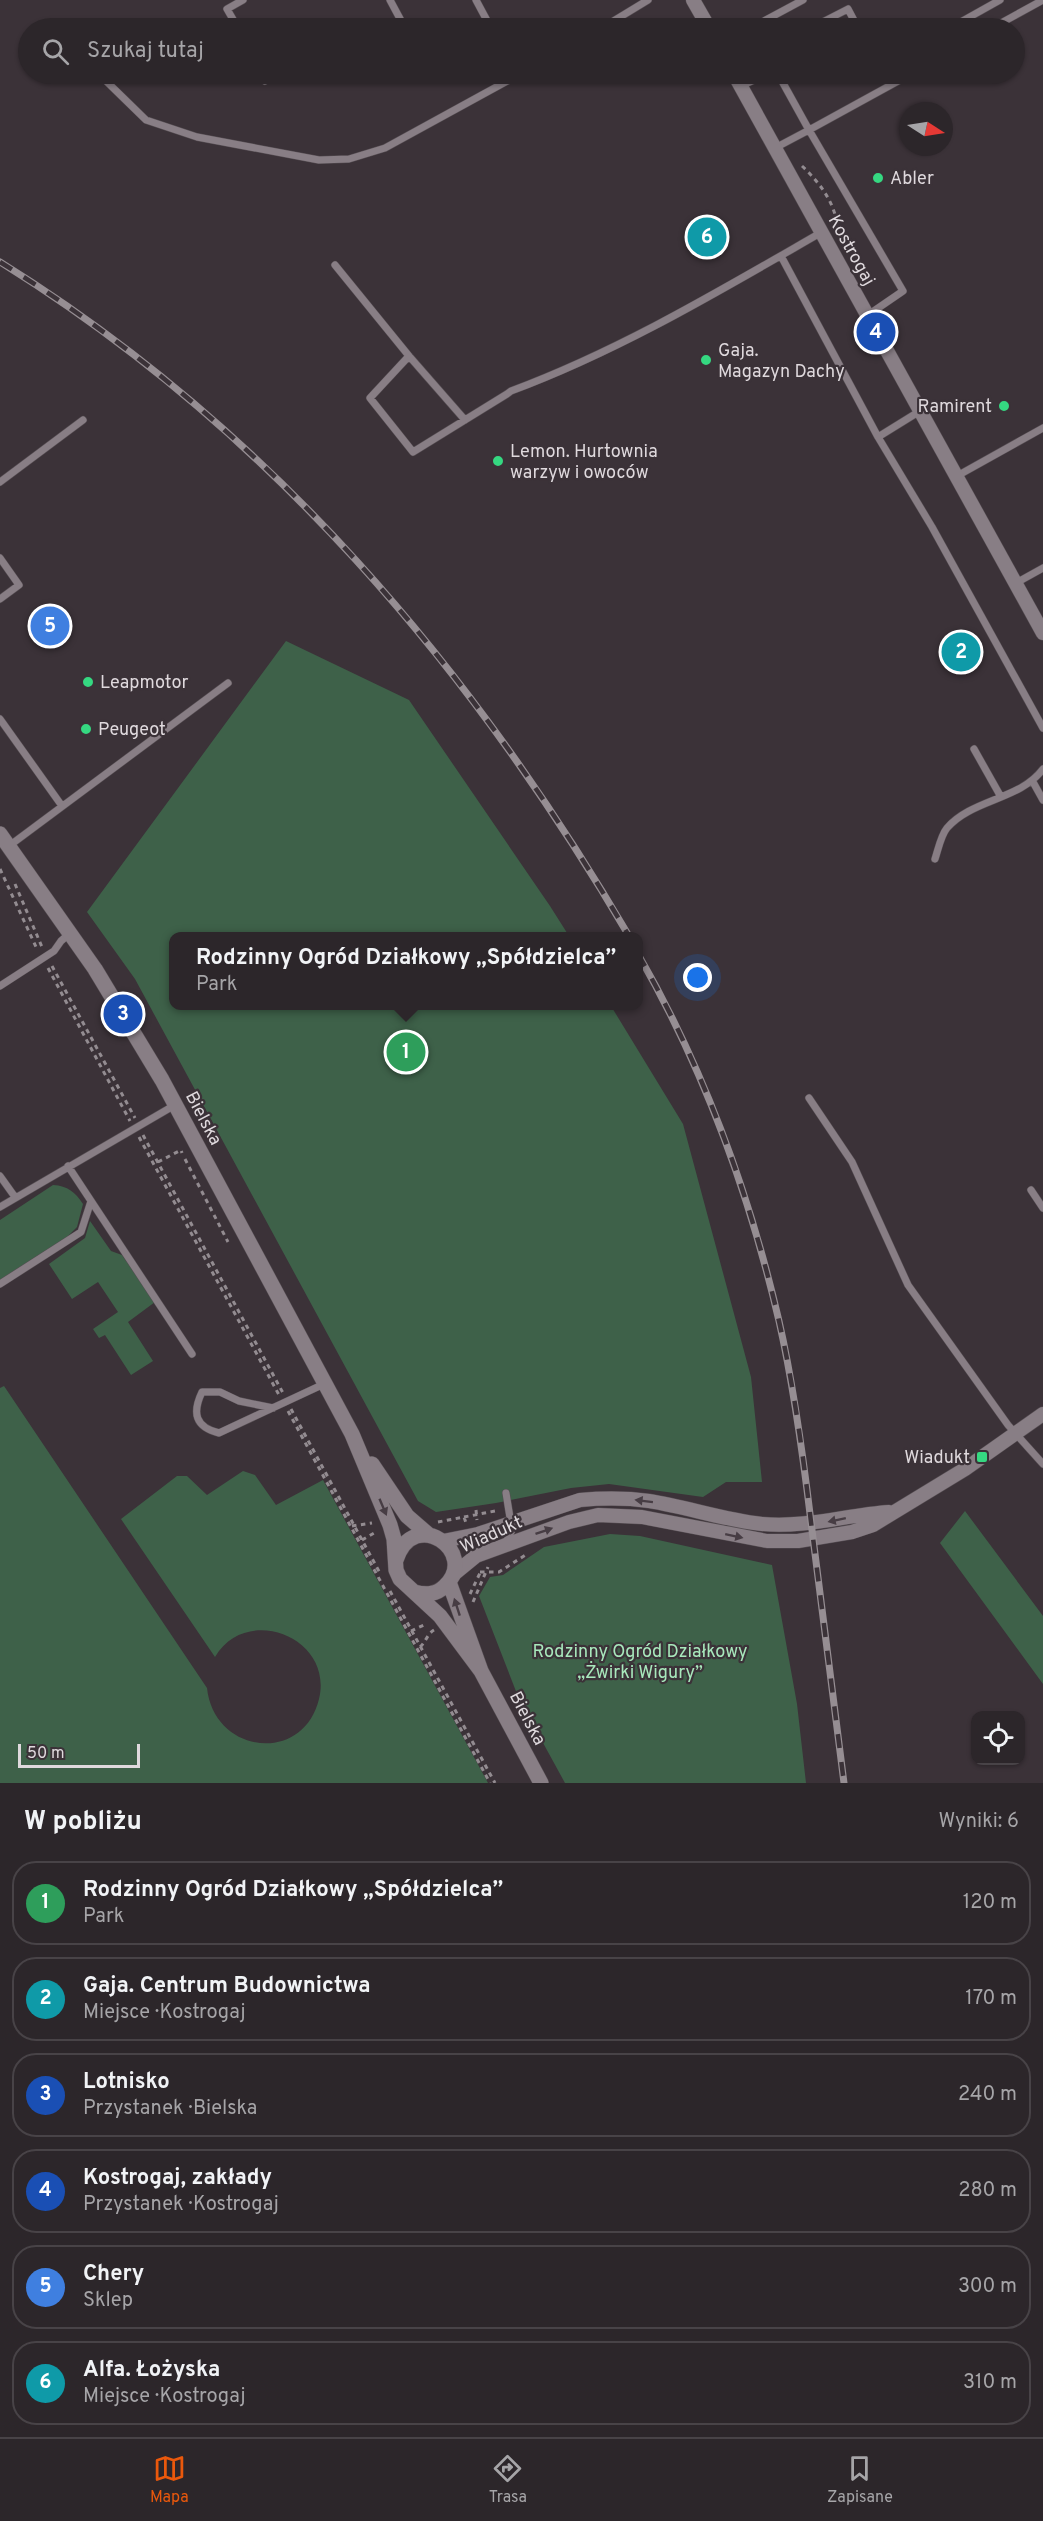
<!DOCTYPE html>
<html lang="pl">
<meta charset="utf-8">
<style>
:root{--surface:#2c262a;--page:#383236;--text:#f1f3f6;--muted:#a6a5a8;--line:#484347;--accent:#ea580c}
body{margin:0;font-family:Overpass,sans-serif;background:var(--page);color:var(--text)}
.controls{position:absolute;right:18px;bottom:18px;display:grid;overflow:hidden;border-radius:12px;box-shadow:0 2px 4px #0004}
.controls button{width:54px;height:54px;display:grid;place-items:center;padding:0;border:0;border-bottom:2px solid var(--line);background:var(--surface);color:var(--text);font:30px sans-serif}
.compass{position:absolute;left:899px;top:102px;width:54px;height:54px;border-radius:50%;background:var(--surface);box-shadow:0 2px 4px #0004;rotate:102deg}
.scale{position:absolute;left:18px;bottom:15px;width:122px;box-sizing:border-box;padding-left:6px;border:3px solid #dfd9dd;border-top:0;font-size:16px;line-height:21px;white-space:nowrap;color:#dfd9dd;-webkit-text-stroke:4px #3b3238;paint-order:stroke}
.you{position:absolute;left:698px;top:978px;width:21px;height:21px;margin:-15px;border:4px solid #fff;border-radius:50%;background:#1a73e8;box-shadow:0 0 0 9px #1a73e833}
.badge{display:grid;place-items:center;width:39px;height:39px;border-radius:50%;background:var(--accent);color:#fff;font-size:20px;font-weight:700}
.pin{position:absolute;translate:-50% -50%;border:3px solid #fff;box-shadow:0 2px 6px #0006}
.popup{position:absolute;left:169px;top:932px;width:474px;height:78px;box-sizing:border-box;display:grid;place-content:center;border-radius:12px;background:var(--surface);filter:drop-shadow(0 2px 4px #0005);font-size:20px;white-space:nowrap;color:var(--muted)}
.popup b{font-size:22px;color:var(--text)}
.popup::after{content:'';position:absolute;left:50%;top:100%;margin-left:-12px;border:12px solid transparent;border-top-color:var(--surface)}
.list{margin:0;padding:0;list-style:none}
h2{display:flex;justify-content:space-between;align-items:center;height:78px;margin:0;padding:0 24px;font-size:26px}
h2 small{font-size:20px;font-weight:400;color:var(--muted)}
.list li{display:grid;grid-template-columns:39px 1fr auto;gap:18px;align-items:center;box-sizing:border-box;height:84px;margin:0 12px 12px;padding:0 12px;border:2px solid var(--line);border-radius:24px}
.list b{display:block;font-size:22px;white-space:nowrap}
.list p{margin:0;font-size:20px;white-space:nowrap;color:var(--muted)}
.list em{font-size:20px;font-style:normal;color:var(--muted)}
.icon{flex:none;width:33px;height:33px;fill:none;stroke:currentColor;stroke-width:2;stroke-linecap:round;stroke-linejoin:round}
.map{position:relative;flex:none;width:1043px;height:1783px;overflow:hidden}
.search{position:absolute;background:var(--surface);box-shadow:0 2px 4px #0004;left:18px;right:18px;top:18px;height:66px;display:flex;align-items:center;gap:15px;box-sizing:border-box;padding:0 21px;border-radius:33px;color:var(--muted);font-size:22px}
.sheet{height:654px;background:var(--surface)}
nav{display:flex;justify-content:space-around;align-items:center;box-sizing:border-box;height:84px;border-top:2px solid var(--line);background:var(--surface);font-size:16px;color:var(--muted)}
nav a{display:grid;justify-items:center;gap:3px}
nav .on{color:var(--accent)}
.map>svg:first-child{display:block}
.green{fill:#3e6149}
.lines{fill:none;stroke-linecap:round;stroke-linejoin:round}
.lane-casing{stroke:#574f54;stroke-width:8}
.street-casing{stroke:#574f54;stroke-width:15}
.secondary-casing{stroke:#574f54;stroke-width:16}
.path{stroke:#938c91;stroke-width:3;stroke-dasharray:4.5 4.5;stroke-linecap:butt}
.lane{stroke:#887e85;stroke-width:7}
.street{stroke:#887e85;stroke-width:14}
.secondary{stroke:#887e85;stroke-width:15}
.rail-casing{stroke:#968e93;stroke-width:7}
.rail{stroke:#3b3238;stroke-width:4.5;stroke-dasharray:14;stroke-linecap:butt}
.oneway{fill:#473d44}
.poi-dot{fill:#35d881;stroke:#3b3238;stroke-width:2}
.labels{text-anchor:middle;stroke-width:4.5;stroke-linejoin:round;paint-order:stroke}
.poi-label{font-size:18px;fill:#dfd9dd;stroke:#3b3238;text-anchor:start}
.street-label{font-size:18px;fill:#dfd9dd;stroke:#3b3238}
.park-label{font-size:18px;fill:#a8e8bc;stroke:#3b3238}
</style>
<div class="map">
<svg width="1043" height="1783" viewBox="0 0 1043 1783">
<rect width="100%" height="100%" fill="#3b3238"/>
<path class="green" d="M 286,641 L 409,700 L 550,906 L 569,936 L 174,936 L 174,1006 L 611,1006 L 683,1124 L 751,1377 L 762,1482 L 726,1482 L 703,1497 L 609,1484 L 571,1488 L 496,1503 L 436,1512 L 418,1501 L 135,979 L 87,912 Z
M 53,1185 C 68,1186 75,1192 83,1204 L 77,1227 L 67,1237 L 0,1280 L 0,1220 Z
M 90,1221 L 111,1251 L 122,1255 L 155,1302 L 128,1322 L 153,1361 L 131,1375 L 105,1335 L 99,1338 L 93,1329 L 118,1312 L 98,1282 L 72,1299 L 49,1264 L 85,1238 Z
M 4,1386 L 207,1688 C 214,1754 303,1765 319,1699 C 334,1638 247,1603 215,1657 L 121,1519 L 177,1476 L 187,1476 L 207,1495 L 243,1471 L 255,1475 L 276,1505 L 323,1480 L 488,1783 L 0,1783 L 0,1388 Z
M 965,1511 L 1043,1616 L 1043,1684 L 940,1543 Z
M 610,1534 L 640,1536 L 772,1565 L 797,1704 L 806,1783 L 565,1783 L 519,1699 L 479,1596 L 490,1577 L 503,1575 L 544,1547 Z"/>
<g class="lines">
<g class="lane-casing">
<path id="lane" d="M 390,0 L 405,28
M 476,0 L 491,28
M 238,28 L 227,9 L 243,0
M 602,28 L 648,0
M 751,28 L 803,0
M 811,28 L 848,9 L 858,28
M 950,28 L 1000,0
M 992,28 L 1043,0
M 113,74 L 104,79 L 146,120 L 197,137 L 319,160 L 349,159 L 385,148 L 520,74
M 261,74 L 265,81
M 778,74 L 809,130 L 911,74
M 741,86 L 767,74
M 775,148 L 809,130 L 903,291 L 868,315
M 781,256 L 878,437 L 932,527 L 1043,728
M 335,265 L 409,356
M 465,420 L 409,356 L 370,398 L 413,452 L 507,394 L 511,391 C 621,350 721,290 822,232
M 878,437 L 920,411
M 957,476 L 1043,428
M 0,482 L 83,420
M 0,558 L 19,585 L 0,599
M 1016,583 L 1043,568
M 0,719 L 62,806
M 974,749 L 1001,797
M 1033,782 L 1043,800
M 9,846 L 228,683
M 935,859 C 938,850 941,835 947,828 C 972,799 1020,800 1043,769
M 0,986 L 54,951 L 61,941 L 69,934
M 809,1098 L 852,1162 L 908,1285 L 1008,1425 L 1043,1464
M 68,1166 L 192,1354
M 0,1176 L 15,1197
M 1031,1190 L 1043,1208
M 0,1207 L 175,1105
M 0,1284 L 81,1232 L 91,1201
M 273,1408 L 239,1401 L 220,1392 L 202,1392 C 192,1413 195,1427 219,1433 L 324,1384
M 506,1542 L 512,1530 L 506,1493"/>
</g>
<g class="street-casing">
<path id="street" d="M 693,0 L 709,28
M 734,74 L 1043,633
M 443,1541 L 478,1534 L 580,1500 C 603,1498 627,1498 649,1501 C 687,1507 724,1520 762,1524 C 806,1528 846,1515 889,1512
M 454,1574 L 476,1556 L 569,1522 L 598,1515 L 642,1517 L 767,1541 L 798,1541 L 852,1532 L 873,1525 L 965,1469 L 1043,1414"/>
</g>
<g class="secondary-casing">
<path id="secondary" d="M 0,834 L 95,969 L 162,1080 L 352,1434 L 390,1525 L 394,1539 L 396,1570 L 400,1579 L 440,1616 L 481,1671
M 372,1464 L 407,1516 L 429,1535
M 396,1560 C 414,1505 480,1553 445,1586 C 436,1595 426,1595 414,1592
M 449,1582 L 481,1671 L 541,1783"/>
</g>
<path class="path" d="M 802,166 C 821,184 835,203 838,229
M 0,869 L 37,949
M 15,884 L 42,947
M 52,966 L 135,1118
M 48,968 L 130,1121
M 143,1135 L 283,1393
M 139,1137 L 279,1395
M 185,1159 L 228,1242
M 158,1162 L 181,1150 L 182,1153
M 291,1409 L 381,1575
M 288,1411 L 490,1783
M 476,1510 L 477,1520
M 464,1517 L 495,1511
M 438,1522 L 464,1517 L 466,1523
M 352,1526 L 372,1523
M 362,1540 L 376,1532
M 480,1572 L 499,1572 L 527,1554
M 390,1591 L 495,1783
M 470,1594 L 480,1573
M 473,1602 L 488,1567
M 411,1631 L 426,1624
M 420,1647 C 426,1642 427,1634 434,1630"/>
<use href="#lane" class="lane"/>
<use href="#street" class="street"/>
<use href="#secondary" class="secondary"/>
<g class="rail-casing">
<path id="rail" d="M 0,262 C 269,429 470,665 629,936
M 638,954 C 704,1069 749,1192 779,1321 C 794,1387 803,1455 811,1522 C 822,1609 833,1696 844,1783"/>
</g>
<use href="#rail" class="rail"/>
</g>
<defs><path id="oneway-solid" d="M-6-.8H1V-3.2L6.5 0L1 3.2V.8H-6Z" transform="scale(1.5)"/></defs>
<g class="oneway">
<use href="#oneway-solid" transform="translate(644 1501) rotate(-173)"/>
<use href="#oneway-solid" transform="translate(383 1507) rotate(67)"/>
<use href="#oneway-solid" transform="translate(837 1520) rotate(168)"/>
<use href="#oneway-solid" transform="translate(544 1531) rotate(-19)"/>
<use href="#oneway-solid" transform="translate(734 1536) rotate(12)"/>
<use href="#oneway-solid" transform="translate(457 1607) rotate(-108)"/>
</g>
<g class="poi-dot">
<circle cx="878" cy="178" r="6"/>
<circle cx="706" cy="360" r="6"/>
<circle cx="1004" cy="406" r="6"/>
<circle cx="498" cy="461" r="6"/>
<circle cx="88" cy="682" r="6"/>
<circle cx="86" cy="729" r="6"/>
<rect x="976" y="1451" width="12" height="12" rx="3"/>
</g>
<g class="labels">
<g class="poi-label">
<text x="890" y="184">Abler</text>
<text x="718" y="356">Gaja.<tspan x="718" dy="21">Magazyn Dachy</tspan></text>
<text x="992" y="412" text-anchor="end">Ramirent</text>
<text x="510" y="457">Lemon. Hurtownia<tspan x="510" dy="21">warzyw i owoców</tspan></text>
<text x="100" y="688">Leapmotor</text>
<text x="98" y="735">Peugeot</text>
<text x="970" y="1463" text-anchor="end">Wiadukt</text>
</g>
<g class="street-label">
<text transform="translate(852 250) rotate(61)" y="6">Kostrogaj</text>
<text transform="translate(204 1118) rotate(62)" y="6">Bielska</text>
<text transform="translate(491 1534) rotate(-24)" y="6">Wiadukt</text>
<text transform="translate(528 1718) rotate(62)" y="6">Bielska</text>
</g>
<g class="park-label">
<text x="640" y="1657">Rodzinny Ogród Działkowy<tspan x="640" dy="21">„Żwirki Wigury”</tspan></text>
</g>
</g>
</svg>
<div class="controls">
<button><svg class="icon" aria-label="locate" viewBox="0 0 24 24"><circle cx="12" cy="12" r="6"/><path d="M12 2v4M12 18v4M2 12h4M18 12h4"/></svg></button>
</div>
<svg class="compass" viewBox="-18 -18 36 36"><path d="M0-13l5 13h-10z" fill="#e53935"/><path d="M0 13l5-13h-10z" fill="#a6a5a8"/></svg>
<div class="scale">50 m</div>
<div class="you"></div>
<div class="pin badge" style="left:406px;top:1052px;background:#2e9e5b">1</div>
<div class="popup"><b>Rodzinny Ogród Działkowy „Spółdzielca”</b>Park</div>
<div class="pin badge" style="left:961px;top:652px;background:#0f9aa8">2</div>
<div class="pin badge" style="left:123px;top:1014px;background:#1a4fb4">3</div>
<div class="pin badge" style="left:876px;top:332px;background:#1a4fb4">4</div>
<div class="pin badge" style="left:50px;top:626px;background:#3f7fe0">5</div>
<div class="pin badge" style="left:707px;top:237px;background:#0f9aa8">6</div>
<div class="search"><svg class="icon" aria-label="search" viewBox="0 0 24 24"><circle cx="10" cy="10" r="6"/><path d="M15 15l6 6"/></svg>Szukaj tutaj</div>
</div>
<section class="sheet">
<h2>W pobliżu<small>Wyniki: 6</small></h2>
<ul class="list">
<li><span class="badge" style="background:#2e9e5b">1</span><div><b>Rodzinny Ogród Działkowy „Spółdzielca”</b><p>Park</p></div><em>120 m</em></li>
<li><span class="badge" style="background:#0f9aa8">2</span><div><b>Gaja. Centrum Budownictwa</b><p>Miejsce · Kostrogaj</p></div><em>170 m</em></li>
<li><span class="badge" style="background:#1a4fb4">3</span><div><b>Lotnisko</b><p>Przystanek · Bielska</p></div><em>240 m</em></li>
<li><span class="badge" style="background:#1a4fb4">4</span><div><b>Kostrogaj, zakłady</b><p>Przystanek · Kostrogaj</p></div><em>280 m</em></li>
<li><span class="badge" style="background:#3f7fe0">5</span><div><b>Chery</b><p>Sklep</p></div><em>300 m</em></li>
<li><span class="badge" style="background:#0f9aa8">6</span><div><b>Alfa. Łożyska</b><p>Miejsce · Kostrogaj</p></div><em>310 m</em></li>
</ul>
</section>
<nav>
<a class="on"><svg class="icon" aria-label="map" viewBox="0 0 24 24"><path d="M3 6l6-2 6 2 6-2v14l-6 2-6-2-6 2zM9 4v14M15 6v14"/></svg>Mapa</a>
<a><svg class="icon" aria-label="directions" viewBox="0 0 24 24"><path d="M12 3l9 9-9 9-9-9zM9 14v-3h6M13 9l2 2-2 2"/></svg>Trasa</a>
<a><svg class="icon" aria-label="saved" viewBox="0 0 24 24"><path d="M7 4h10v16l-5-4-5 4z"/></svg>Zapisane</a>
</nav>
